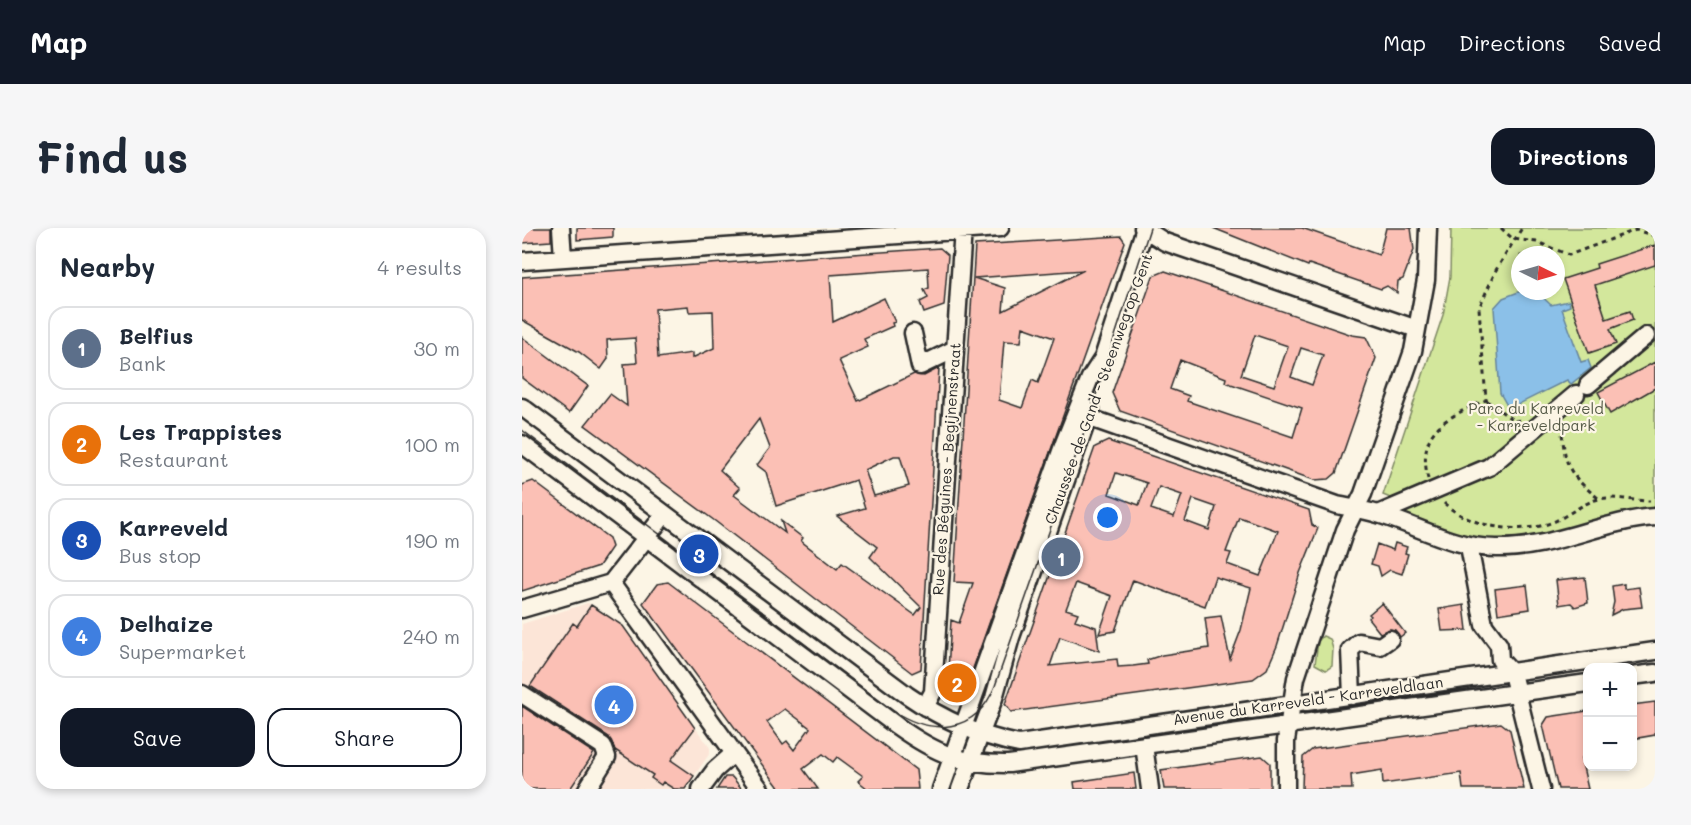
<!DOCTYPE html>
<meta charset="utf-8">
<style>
:root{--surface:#fff;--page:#f6f6f7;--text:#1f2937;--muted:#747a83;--line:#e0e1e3;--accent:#111827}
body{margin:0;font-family:Mali,sans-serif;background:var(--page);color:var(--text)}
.controls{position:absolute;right:18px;bottom:18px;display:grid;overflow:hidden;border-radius:12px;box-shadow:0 3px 9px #0003}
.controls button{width:54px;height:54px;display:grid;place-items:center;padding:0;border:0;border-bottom:2px solid var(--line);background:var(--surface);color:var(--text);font:30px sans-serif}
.compass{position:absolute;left:989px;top:18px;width:54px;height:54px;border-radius:50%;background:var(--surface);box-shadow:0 3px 9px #0003;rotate:95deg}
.you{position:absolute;left:586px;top:290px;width:21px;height:21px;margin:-15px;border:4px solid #fff;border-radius:50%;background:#1a73e8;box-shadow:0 0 0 9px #1a73e833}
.badge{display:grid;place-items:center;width:39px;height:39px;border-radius:50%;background:var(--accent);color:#fff;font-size:20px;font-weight:700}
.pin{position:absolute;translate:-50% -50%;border:3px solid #fff;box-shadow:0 2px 6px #0006}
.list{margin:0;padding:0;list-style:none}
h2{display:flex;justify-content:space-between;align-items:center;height:78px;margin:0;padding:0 24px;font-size:26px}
h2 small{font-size:20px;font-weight:400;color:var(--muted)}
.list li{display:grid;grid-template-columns:39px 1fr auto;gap:18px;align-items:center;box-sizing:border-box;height:84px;margin:0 12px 12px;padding:0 12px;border:2px solid var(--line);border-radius:18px}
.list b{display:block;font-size:22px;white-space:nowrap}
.list p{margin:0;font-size:20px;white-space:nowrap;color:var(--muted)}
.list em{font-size:20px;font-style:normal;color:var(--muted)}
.actions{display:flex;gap:12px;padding:18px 24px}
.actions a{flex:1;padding:14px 0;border:2px solid var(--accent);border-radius:18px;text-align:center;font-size:21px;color:var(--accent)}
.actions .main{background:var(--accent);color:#fff}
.map{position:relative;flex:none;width:1133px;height:561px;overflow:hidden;border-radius:18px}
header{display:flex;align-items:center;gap:36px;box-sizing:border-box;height:84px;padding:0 30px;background:var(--accent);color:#fff}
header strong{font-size:28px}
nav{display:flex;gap:33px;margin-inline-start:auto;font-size:21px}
.intro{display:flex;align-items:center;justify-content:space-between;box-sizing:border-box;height:144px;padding:0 36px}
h1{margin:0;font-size:42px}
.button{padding:15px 27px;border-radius:18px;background:var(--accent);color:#fff;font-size:21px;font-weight:700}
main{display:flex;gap:36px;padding:0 36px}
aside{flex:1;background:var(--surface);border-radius:18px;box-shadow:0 3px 9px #0003}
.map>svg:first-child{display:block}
.built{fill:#fce5d7}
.green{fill:#d3e79c;stroke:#7f8964;stroke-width:1.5;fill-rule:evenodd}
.water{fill:#8bc0e8;stroke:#65849c;stroke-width:1.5}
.building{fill:#fbc0b5;stroke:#2b2b2b;stroke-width:1.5;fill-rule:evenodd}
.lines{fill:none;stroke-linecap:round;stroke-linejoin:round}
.minor-casing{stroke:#2b2b2b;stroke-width:21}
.path{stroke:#2b2b2b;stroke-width:3;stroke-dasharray:4.5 4.5;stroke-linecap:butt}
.minor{stroke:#fcf5e5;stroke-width:16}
.tram{stroke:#2b2b2b;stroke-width:1.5}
.labels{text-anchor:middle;stroke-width:4.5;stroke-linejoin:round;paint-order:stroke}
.street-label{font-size:15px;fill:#2b2b2b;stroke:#fcf5e5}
.park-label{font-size:15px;fill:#555a47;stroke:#fcf5e5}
</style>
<header>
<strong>Map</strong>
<nav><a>Map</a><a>Directions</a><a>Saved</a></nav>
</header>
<div class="intro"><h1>Find us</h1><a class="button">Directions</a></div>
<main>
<aside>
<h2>Nearby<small>4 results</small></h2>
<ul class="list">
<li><span class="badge" style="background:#5c6f8a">1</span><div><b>Belfius</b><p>Bank</p></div><em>30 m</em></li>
<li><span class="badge" style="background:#e8710a">2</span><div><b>Les Trappistes</b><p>Restaurant</p></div><em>100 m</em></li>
<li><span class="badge" style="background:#1a4fb4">3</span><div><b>Karreveld</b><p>Bus stop</p></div><em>190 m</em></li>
<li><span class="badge" style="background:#3f7fe0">4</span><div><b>Delhaize</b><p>Supermarket</p></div><em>240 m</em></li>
</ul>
<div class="actions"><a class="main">Save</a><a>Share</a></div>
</aside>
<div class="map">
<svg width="1133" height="561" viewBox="0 0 1133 561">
<rect width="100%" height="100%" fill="#fcf5e5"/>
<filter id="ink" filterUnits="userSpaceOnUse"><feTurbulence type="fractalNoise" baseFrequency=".0167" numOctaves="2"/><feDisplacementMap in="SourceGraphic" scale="12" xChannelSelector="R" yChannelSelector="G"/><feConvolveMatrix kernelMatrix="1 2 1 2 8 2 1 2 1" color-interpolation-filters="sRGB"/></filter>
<g filter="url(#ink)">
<path class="built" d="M 66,375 L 101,398 L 188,520 L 188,525 L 163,561 L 0,561 L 0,396 Z"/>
<path class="green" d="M 929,0 L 1133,0 L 1133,283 L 1033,309 L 958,313 L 877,288 L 871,271 L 861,267 L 921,87 L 928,49 ZM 998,27 L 1034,27 L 1034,63 L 998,63 Z
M 801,408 L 808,411 L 811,421 L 810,438 L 804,442 L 793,436 L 796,413 Z"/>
<path class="water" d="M 999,63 L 1015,64 L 1029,77 L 1047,73 L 1048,78 L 1040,81 L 1059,134 L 1066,132 L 1069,140 L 1049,156 L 1045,152 L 987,181 L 978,165 L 972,80 L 981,70 Z"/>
<path class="building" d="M 0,0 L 29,0 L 29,13 L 0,15 Z
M 55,0 L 91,0 L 91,9 L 55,12 Z
M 691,0 L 780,0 L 857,27 L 864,0 L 889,0 L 892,22 L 881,51 L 876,53 L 875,65 L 865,58 L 859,61 L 787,36 L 786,38 Z
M 599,8 L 603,14 L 443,463 L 425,460 L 429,392 L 437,395 L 451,355 L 432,354 L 453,17 ZM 562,42 L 481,83 L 483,60 L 452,50 ZM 501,99 L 532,110 L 516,155 L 510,152 L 500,180 L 477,172 L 482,113 L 499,114 Z
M 1133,17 L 1133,37 L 1073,57 L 1084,91 L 1108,83 L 1111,92 L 1088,101 L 1094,116 L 1067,125 L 1041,51 L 1075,40 L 1074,36 Z
M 418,20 L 426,27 L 422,78 L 402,85 L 398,74 L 406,70 L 402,62 L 407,60 L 406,40 L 308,47 L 311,94 L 362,70 L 373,94 L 370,95 L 371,98 L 342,111 L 346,119 L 317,132 L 336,173 L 392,146 L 402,148 L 417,140 L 399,441 L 390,445 L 193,293 L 63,197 L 88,166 L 105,178 L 102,136 L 115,135 L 113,110 L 85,112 L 86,131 L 79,141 L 57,124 L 0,92 L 0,49 ZM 166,78 L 167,84 L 191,83 L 192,120 L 170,130 L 170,125 L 136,130 L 133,81 ZM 237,191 L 248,220 L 235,237 L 244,244 L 254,278 L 334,252 L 343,280 L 315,288 L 355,319 L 348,329 L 399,379 L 393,387 L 320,335 L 315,341 L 279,313 L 281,310 L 259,293 L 263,305 L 212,267 L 218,260 L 198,242 ZM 372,228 L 378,228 L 387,258 L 352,268 L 343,242 Z
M 643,43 L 830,107 L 844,109 L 854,130 L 814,245 L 807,251 L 792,252 L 598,183 L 590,165 L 631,48 ZM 733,107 L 766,118 L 752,158 L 719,147 ZM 779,120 L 801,127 L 790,157 L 769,149 ZM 658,132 L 704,150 L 703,154 L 780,180 L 771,209 L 665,173 L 667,168 L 648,161 Z
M 0,109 L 66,158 L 47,185 L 0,150 Z
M 1133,134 L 1133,160 L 1088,186 L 1076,164 Z
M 586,213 L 787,282 L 790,297 L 796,300 L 778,345 L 755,418 L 745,441 L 731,451 L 489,484 L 483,476 L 573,219 ZM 594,245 L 625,255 L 617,277 L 587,266 ZM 637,259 L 660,267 L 652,289 L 629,281 ZM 671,271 L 694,279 L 687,302 L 663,293 ZM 717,289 L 756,303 L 738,348 L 705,336 L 709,325 L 704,324 ZM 693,349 L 729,360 L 719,402 L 708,431 L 699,388 L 683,390 L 687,420 L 640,427 L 625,432 L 626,436 L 611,438 L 596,439 L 595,431 L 528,438 L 538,409 L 577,423 L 574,399 L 553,392 L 556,385 L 544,381 L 554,355 L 590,368 L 577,406 L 593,403 L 611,352 L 683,378 Z
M 11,253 L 87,310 L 90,319 L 77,338 L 0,363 L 0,257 Z
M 873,315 L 885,319 L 883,325 L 886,326 L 880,346 L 868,342 L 859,348 L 856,338 L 849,336 L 855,316 L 871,322 Z
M 1063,349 L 1066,375 L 1053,379 L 1049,375 L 1037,377 L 1034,352 Z
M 146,354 L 394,542 L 396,561 L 346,561 L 336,553 L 341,548 L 315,529 L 311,534 L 301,526 L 281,541 L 296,561 L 258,561 L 121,375 L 135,356 ZM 263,481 L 288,500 L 272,522 L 265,513 L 261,516 L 245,494 Z
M 1102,356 L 1102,361 L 1117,359 L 1120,379 L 1101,381 L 1089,387 L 1092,374 L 1090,358 Z
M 1005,357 L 1008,381 L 976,386 L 973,361 Z
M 860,375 L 883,405 L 878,409 L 873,402 L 868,401 L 858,405 L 846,390 L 849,388 L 847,386 Z
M 69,377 L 101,398 L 173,500 L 149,532 L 172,548 L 163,561 L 152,561 L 141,554 L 139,557 L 129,550 L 131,547 L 93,522 L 87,509 L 8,458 L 51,395 L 55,398 Z
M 942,377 L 945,402 L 920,403 L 917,381 Z
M 1133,474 L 1133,507 L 1110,511 L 1110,477 Z
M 0,478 L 72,525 L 48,561 L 0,561 Z
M 1065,483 L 1065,529 L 1059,530 L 1066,561 L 1036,561 L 1021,497 L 1026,489 Z
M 979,495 L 988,502 L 1002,561 L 941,561 L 939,545 L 861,556 L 860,542 L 829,547 L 830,561 L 780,561 L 781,529 L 791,521 Z
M 740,528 L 748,535 L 748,561 L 642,561 L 639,542 Z
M 612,545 L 614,561 L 553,561 L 552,554 Z
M 203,549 L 210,549 L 220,561 L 195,561 Z"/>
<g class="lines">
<g class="minor-casing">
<path id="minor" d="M 39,0 L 41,30
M 621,0 L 643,14 L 895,101
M 0,33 L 478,0
M 391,105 L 398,138 L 433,121
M 1066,157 L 1124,108
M 0,179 L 385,467 C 420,491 455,508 497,516 L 1133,423
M 554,185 L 815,277 C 829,280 843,282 856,286 C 897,298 931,320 975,320 C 1031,321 1079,293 1133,289
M 0,216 L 375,498 C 413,525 440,537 487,536 L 1066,455
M 856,286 L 967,239 L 1054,166
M 947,318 L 962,397 L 977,417 L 978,432 L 990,445 L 1019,561
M 89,355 L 238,561
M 0,381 L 89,355 L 142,287
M 1110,448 L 1133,445
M 0,466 L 81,518 L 85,529 L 65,561
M 830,468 L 828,422 L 837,414 L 858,418 L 868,411
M 403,479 L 411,464 L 441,0
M 622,517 L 628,561
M 179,561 L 193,542 L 211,526
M 419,561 L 542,215 L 568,150 L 581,130 L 623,0
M 438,561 L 472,470 L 489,409 L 569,181
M 764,561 L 764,513 L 774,450 L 823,302 L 841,266 L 891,123 L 904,52 L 906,0"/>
</g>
<path class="path" d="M 979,0 L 991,11 L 1015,14 L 1047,27 L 1114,2 L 1133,8
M 964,172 L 992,193 L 1000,192
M 1039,197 C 1044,238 1043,243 1076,270
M 906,251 C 894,201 925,190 964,172 L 957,80 L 974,42 L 1000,0
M 922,275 C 948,300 999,307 1031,294 C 1046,288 1062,274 1077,271 C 1093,268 1112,273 1128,273"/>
<use href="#minor" class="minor"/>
<path class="tram" d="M 0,202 L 370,482 C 409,508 454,506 473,458 L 560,210 L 628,0"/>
</g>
</g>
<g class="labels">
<g class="street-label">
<text transform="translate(577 161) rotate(-70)" y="5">Chaussée de Gand - Steenweg op Gent</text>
<text transform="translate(425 241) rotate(-86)" y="5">Rue des Béguines - Begijnenstraat</text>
<text transform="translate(786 473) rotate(-8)" y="5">Avenue du Karreveld - Karreveldlaan</text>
</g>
<g class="park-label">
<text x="1014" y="186">Parc du Karreveld<tspan x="1014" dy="17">- Karreveldpark</tspan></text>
</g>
</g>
</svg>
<div class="controls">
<button>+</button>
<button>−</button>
</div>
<svg class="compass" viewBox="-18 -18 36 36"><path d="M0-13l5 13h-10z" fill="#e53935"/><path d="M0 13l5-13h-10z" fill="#747a83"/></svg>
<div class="you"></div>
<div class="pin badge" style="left:539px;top:329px;background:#5c6f8a">1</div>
<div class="pin badge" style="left:435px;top:455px;background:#e8710a">2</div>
<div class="pin badge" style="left:177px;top:326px;background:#1a4fb4">3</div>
<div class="pin badge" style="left:92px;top:477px;background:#3f7fe0">4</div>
</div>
</main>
